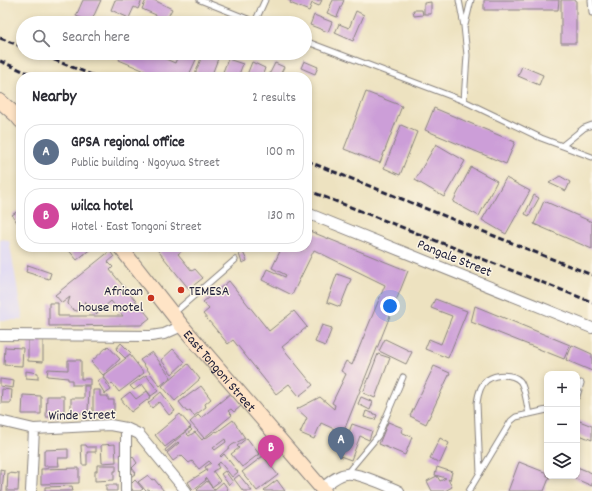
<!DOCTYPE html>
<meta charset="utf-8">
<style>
:root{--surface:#fff;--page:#f2f2f3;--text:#2b2b33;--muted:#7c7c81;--line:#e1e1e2;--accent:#1a73e8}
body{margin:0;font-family:Dekko,sans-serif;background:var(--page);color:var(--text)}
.controls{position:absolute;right:12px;bottom:12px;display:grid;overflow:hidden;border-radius:8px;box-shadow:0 2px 6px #0003}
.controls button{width:36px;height:36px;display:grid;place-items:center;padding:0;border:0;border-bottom:1px solid var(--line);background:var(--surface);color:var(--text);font:20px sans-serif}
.you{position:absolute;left:390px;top:306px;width:14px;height:14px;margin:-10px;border:3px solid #fff;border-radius:50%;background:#1a73e8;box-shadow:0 0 0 6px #1a73e833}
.badge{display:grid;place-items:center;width:26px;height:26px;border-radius:50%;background:var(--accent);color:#fff;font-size:13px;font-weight:700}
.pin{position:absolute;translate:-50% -33px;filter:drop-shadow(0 1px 2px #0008)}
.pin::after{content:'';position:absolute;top:21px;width:14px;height:12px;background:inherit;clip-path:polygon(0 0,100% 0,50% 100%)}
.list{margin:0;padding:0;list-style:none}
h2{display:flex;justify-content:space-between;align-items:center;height:52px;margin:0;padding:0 16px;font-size:17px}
h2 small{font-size:13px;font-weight:400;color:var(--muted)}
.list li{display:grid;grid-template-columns:26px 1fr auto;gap:12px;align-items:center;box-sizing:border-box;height:56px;margin:0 8px 8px;padding:0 8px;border:1px solid var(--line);border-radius:16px}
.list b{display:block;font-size:15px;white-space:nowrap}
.list p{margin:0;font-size:13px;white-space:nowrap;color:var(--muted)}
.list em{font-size:13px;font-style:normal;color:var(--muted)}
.icon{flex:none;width:22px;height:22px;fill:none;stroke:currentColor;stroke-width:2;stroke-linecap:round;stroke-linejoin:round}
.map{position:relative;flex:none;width:592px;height:491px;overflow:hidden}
.search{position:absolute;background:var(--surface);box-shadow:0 2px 6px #0003;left:16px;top:16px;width:296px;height:44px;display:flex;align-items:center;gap:10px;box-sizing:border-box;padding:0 14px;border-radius:22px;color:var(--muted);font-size:15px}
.panel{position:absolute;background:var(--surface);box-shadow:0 2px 6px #0003;left:16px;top:72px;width:296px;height:180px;border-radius:16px}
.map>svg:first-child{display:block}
.built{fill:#dcd6f6}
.building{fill:#cc9ed8;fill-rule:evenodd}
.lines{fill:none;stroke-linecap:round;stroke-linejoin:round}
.lane-casing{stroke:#88827e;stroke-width:7}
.street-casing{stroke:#88827e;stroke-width:12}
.secondary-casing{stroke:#88827e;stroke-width:16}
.lane{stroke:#fff;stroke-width:5}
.street{stroke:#fff;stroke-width:10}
.secondary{stroke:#ffe4c6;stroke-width:14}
.rail{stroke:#22223b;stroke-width:3;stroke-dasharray:6 3;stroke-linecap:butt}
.poi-dot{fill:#c8321e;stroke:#fcf5e5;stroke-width:1.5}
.labels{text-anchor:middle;stroke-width:3;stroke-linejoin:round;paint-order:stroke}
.street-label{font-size:14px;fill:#22223b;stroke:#fcf5e5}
.poi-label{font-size:14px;fill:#22223b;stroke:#fcf5e5;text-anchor:end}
</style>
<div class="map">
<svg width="592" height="491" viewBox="0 0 592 491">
<rect width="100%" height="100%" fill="#fcf5e5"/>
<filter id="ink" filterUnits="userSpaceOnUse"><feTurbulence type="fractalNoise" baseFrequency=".025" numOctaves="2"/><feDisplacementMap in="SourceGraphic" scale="8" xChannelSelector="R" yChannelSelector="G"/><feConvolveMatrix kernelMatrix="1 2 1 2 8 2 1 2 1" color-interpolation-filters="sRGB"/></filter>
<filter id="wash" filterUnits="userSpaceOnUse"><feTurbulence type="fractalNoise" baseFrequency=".012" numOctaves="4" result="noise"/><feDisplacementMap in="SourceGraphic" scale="16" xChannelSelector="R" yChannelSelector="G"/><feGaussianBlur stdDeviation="0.9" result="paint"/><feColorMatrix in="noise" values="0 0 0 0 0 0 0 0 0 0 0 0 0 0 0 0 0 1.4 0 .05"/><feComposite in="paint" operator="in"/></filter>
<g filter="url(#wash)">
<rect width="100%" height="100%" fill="#ede2c0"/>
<path class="built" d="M 0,239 L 9,240 L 23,320 L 0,320 Z"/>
<g id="blocks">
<path class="building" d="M 83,0 L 101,0 L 91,22 L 76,16 Z
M 115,0 L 142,0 L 138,9 L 134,7 L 129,18 L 111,10 Z
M 146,0 L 154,0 L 172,9 L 166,21 L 164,20 L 163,23 L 152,23 L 156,15 L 142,9 Z
M 288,0 L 322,0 L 319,6 L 312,3 L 309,11 L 290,3 L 291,1 Z
M 333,0 L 344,0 L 337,17 L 327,13 Z
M 484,0 L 559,0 L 558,10 L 484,10 Z
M 561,0 L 576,0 L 576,43 L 561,43 Z
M 431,2 L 431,14 L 424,14 L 424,3 Z
M 413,10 L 422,10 L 423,15 L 414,16 Z
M 356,11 L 364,15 L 353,41 L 335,33 L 339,24 L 349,28 Z
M 314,15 L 332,22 L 328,32 L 310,25 Z
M 122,53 L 152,53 L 175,63 L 179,53 L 199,53 L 188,77 L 159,77 L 119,60 Z
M 203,53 L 212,53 L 219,56 L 211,77 L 194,77 Z
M 228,59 L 243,64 L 238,77 L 221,77 Z
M 304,61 L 318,67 L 315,74 L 301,68 Z
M 252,62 L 265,68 L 262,77 L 246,77 Z
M 275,63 L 284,67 L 281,73 L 282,73 L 280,77 L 268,77 Z
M 522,66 L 543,75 L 539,85 L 518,76 Z
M 366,92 L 402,106 L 380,163 L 344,149 Z
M 434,108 L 515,142 L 506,164 L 425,130 Z
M 401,125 L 417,132 L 400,175 L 384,168 Z
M 436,144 L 465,161 L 444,197 L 415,180 Z
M 471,167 L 497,181 L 479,216 L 453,202 Z
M 560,176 L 570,182 L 566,191 L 549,183 Z
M 506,178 L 530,191 L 506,234 L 482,220 Z
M 534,195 L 539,198 L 529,216 L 525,214 Z
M 544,201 L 592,222 L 592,249 L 534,224 Z
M 18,211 L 21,215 L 21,228 L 12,215 Z
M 307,230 L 408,271 L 343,433 L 321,423 L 314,439 L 300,433 L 307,418 L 297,409 L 320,397 L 334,409 L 335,405 L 332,403 L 346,374 L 341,371 L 346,361 L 352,365 L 385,285 L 314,250 L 292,295 L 262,280 L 267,269 L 285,277 L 286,275 L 272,268 L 282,247 L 307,247 Z
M 66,247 L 93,247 L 77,260 Z
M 155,247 L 186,247 L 178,254 L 192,271 L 195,269 L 203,278 L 189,289 Z
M 110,251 L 114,257 L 108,262 L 113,267 L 110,270 L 150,318 L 141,325 L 49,326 L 49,303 L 58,303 L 58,316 L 123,316 L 111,301 L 96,314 L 85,301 L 83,308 L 77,311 L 74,310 L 69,306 L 68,303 L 70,297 L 62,303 L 55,295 Z
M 243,252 L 247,261 L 242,263 L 239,254 Z
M 28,265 L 51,273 L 49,279 L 26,272 Z
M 337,274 L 351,279 L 340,307 L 327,302 Z
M 229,281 L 269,331 L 294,311 L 307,327 L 282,347 L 313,385 L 299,396 L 289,384 L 276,394 L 233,340 L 228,344 L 203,314 L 209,309 L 203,302 Z
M 435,299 L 467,311 L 448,358 L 425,349 L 429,339 L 441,344 L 452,316 L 431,308 Z
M 475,306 L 570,345 L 564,359 L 471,322 Z
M 322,325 L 332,328 L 325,346 L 315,342 Z
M 385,339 L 412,352 L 406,364 L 379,351 Z
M 28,340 L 43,340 L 43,362 L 28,361 Z
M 121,343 L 131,353 L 125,358 L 116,349 Z
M 572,345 L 592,354 L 592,371 L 566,360 Z
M 108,346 L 120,359 L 103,375 L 91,362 Z
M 5,347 L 23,348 L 22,366 L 4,365 Z
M 173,349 L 185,362 L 172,374 L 161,360 Z
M 152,352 L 171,377 L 160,386 L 140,360 Z
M 378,354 L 390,358 L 375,398 L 363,393 Z
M 130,355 L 144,373 L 119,392 L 112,383 L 110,385 L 103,376 Z
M 68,360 L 81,360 L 81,379 L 90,379 L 90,385 L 72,385 L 72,380 L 68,380 L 68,378 L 47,376 L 48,369 L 68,370 Z
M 188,364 L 200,379 L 175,401 L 162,386 Z
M 434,366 L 450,373 L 426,424 L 410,416 Z
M 26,371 L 38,373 L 38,379 L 26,378 Z
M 146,375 L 158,391 L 151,396 L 142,384 L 134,390 L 130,386 Z
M 103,378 L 111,390 L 105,394 L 97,381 Z
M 0,379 L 14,381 L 13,388 L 0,386 Z
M 84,386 L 89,386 L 88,413 L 71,413 L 71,398 L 84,398 Z
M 201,386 L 211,399 L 205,404 L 206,407 L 194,416 L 190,410 L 187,412 L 179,402 Z
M 2,389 L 12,390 L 11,403 L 1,403 Z
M 93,390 L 100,390 L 100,396 L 108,396 L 108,400 L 114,400 L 114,412 L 93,414 Z
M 147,391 L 151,397 L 131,412 L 121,399 L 130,392 L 136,399 Z
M 161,392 L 175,411 L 169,415 L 159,402 L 152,408 L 148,403 Z
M 231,393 L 239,402 L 238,403 L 241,406 L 234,412 L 231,409 L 228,411 L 232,415 L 204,438 L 190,422 L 198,415 L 201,418 Z
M 23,395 L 41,396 L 41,414 L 22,414 Z
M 47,396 L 64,396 L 64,417 L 46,417 Z
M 361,397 L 373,402 L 370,410 L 358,404 Z
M 366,411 L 377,415 L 375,420 L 364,417 Z
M 180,414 L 191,427 L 165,447 L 155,435 Z
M 233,420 L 245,438 L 232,445 L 220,456 L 221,457 L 224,454 L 238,472 L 232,477 L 220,462 L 217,465 L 219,468 L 213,471 L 220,481 L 212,487 L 206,478 L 205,479 L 206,480 L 193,490 L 188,482 L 207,470 L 205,467 L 211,463 L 209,461 L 199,469 L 192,461 L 189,463 L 181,455 L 173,461 L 167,453 L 179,443 L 178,442 L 166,452 L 165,450 L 190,428 L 192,430 L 187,434 L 189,436 L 195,432 L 202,440 L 205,437 L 206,438 L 216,431 L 217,432 ZM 225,439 L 226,442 L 215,450 L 213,448 Z
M 577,420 L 592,426 L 592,440 L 577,434 Z
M 388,422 L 403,428 L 401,432 L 412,437 L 405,455 L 379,444 Z
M 352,424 L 372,431 L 369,440 L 360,436 L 351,460 L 340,456 Z
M 247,438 L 259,454 L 242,467 L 231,454 L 239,448 L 237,446 Z
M 440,438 L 449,443 L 440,463 L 430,458 Z
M 115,444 L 116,462 L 102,463 L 101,445 Z
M 81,445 L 86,445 L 87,447 L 96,447 L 96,452 L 87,452 L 87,465 L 82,465 Z
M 68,449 L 68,458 L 58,458 L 59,466 L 44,466 L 44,450 Z
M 263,456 L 278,475 L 257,491 L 242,472 Z
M 133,457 L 137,463 L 132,468 L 136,473 L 131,477 L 126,470 L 127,462 Z
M 519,462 L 547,473 L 547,476 L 550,476 L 544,491 L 508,491 Z
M 97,465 L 116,465 L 116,471 L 114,471 L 114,480 L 95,481 L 95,471 L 97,471 Z
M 437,467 L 452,472 L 450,480 L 448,479 L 452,487 L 445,491 L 432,491 L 427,481 L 437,476 L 440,481 L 446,478 L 435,475 Z
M 577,467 L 592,473 L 592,486 L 569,476 L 577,476 Z
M 79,468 L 79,483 L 41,484 L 41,469 Z
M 0,469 L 4,470 L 2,491 L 0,491 Z
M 225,471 L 233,482 L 229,485 L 221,474 Z
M 8,473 L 19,474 L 18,491 L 7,491 Z
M 148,475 L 152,480 L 154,479 L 164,491 L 151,491 L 149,489 L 146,491 L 138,482 Z
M 239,475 L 252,491 L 243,491 L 234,479 Z
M 135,480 L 143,489 L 140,491 L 133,491 L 130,485 Z
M 277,480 L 285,491 L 265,491 L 264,490 Z
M 207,481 L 214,490 L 223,482 L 228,489 L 226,491 L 198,491 L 197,490 Z
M 106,485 L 117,485 L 117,491 L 106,491 Z
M 72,486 L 73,491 L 45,491 L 45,487 Z"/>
</g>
</g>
<g filter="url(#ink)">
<use href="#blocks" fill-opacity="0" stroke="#88827e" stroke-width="1"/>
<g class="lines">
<g class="lane-casing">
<path id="lane" d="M 200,0 L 258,23
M 459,0 L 464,26 L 467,55 L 464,101
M 591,0 L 592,13
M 255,22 L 265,0
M 465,25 L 471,0
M 305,41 L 464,101 L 541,138 L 592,157
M 563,145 L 584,128 L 592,125
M 174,313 L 235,260
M 577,396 L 581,383
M 347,473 L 378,436 L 403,377
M 480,473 L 477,403 C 478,395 480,385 487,380 C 496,374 512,373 520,381 C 525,387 527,406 529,414
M 469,491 L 511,421 L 516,417 L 547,410"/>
</g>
<g class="street-casing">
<path id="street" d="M 307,213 L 592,328
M 0,335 L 151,336 L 164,334 L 182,326
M 0,421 L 34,429 L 110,425 L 126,428 L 139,434 L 186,491
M 126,428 L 126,491
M 322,488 C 329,483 337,475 346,474 C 358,472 387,486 399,491
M 31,491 L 34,429"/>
</g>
<g class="secondary-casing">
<g id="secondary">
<path d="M 0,101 L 16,115 L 21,121"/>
<path id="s1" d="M 120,247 L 182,326 L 324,491"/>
</g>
</g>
<use href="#lane" class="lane"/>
<use href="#street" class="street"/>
<use href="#secondary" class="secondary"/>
<path class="rail" d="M 0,38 L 23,47
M 37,53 L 97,77
M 0,61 L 37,77
M 307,161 L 592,275
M 307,190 L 592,302"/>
</g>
</g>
<g class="poi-dot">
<circle cx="181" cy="290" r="4"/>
<circle cx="151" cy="298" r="4"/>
</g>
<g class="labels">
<g class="street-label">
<text transform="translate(455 257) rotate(22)" y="5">Pangale Street</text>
<text dy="5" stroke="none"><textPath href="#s1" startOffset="159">East Tongoni Street</textPath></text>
<text transform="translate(82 414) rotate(-1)" y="5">Winde Street</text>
</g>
<g class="poi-label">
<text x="143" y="295">African<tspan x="143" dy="16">house motel</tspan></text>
<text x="189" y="295" text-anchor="start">TEMESA</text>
</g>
</g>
</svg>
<div class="controls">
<button>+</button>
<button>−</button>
<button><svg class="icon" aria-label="layers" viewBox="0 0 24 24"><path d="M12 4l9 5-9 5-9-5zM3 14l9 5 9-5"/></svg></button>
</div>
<div class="you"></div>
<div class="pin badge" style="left:341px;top:460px;background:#5c6f8a">A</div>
<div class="pin badge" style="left:271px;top:468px;background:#d1479c">B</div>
<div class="search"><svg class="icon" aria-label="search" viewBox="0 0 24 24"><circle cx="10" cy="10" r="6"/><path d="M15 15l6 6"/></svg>Search here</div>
<section class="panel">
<h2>Nearby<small>2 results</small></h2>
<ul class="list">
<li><span class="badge" style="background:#5c6f8a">A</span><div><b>GPSA regional office</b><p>Public building · Ngoywa Street</p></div><em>100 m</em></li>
<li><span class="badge" style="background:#d1479c">B</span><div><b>wilca hotel</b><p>Hotel · East Tongoni Street</p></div><em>130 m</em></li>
</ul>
</section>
</div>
